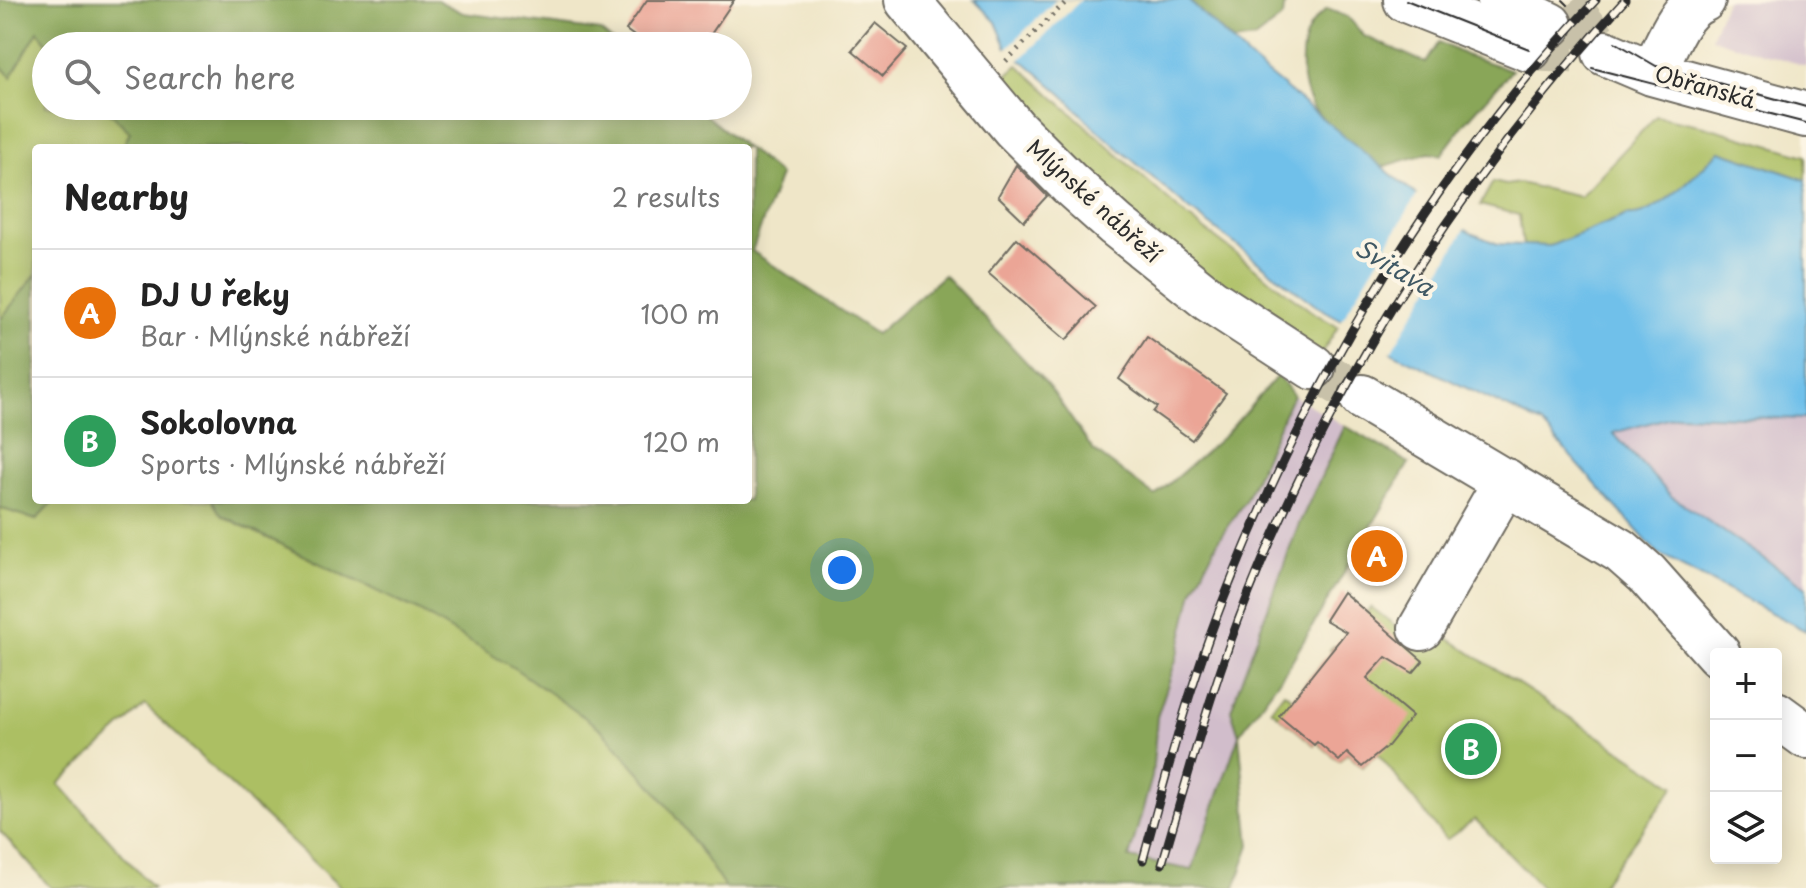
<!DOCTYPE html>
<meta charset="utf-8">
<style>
:root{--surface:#fff;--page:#f6f6f6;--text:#222;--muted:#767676;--line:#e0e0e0;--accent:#1a73e8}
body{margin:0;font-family:"Playpen Sans",sans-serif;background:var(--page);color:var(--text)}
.controls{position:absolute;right:24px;bottom:24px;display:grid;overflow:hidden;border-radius:8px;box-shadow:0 4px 20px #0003}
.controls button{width:72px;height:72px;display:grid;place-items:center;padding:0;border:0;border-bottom:2px solid var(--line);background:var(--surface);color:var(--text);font:40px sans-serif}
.you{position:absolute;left:842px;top:570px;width:28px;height:28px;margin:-20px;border:6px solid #fff;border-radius:50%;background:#1a73e8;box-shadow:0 0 0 12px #1a73e833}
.badge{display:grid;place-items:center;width:52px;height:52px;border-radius:50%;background:var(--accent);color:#fff;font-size:26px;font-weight:700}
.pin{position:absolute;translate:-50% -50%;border:4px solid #fff;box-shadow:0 2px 8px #0006}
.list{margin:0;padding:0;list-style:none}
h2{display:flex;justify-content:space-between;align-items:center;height:104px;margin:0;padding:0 32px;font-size:34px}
h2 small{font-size:26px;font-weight:400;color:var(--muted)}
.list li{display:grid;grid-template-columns:52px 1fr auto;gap:24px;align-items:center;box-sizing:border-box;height:128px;padding:0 32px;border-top:2px solid var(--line)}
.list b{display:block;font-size:30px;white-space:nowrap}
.list p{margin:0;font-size:26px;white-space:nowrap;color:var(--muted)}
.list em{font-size:26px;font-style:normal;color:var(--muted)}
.icon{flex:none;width:44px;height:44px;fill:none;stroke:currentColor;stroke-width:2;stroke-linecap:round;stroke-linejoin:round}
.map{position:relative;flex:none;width:1806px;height:888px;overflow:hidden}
.search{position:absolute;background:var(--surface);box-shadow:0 4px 20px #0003;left:32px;top:32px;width:720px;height:88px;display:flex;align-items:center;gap:20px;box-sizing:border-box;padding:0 28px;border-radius:44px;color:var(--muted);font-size:30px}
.panel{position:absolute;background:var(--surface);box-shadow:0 4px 20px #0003;left:32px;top:144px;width:720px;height:360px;border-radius:8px}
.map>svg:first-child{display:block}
.industrial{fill:#d1bdcb}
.green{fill:#acbf63;stroke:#6c7547;stroke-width:2}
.forest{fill:#89a659;stroke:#5a6842;stroke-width:2}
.water{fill:#6fc0ea;stroke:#4d768a;stroke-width:2}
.pier{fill:#efe6c8}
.building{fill:#eba596}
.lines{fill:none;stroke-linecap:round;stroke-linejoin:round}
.minor-tunnel{stroke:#c8c1a9;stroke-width:44;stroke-dasharray:44 22;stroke-linecap:butt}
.minor-casing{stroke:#706c62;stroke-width:48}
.path{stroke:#706c62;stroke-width:5;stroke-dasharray:2 6;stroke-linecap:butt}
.minor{stroke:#fff;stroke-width:44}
.tram{stroke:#2b2b2b;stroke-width:2}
.rail-casing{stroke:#2b2b2b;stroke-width:9}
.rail{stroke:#fcf5e5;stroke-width:6;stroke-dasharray:18;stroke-linecap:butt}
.labels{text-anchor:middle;stroke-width:8;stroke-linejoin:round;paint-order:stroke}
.street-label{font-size:22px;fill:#2b2b2b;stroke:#fcf5e5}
.water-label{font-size:24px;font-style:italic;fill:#3f5864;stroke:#fcf5e5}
</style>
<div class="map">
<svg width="1806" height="888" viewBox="0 0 1806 888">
<rect width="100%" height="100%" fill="#fcf5e5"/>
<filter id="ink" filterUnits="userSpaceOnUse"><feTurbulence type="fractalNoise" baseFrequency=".0125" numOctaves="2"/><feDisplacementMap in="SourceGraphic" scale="16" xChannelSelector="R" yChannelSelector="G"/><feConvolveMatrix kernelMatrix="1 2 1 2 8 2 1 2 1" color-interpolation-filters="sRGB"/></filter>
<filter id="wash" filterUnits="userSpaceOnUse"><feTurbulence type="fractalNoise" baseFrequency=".006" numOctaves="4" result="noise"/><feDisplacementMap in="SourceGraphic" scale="32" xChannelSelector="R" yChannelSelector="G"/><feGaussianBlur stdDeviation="1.8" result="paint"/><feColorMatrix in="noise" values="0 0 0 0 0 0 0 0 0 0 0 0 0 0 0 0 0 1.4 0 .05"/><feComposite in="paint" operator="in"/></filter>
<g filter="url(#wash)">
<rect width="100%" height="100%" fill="#efe6c8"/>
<path class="industrial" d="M 1726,0 L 1806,0 L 1806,66 L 1711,38 Z
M 1278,375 L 1294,396 L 1409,463 L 1287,669 L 1239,735 L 1192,871 L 1128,857 L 1152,777 L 1155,497 L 1225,435 Z
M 1678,415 L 1806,419 L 1806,587 L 1671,496 L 1613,432 Z"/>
<path class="green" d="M 37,30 L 50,46 L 46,46 L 46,106 L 103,106 L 131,132 L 122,148 L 36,148 L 36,274 L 0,320 L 0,65 L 12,76 Z
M 1018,65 L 1184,214 L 1311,311 L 1338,327 L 1319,357 L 1220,296 L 993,87 Z
M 1656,116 L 1704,126 L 1806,156 L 1806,180 L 1720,151 C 1699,170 1656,219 1627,215 L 1550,246 L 1523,245 L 1519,215 L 1480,205 L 1493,182 L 1506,185 L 1519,183 L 1580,197 Z
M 55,500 L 212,500 L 222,516 L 420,612 L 534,679 L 601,729 L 653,787 L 696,844 L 725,888 L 341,888 L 145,705 L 59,784 L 153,888 L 51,888 L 0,831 L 0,508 L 36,520 Z
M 1371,607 L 1422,646 L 1434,629 L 1675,786 L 1599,888 L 1542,888 L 1475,819 L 1446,840 L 1378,754 L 1362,767 L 1347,753 L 1339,761 L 1317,742 L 1314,745 L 1271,709 L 1284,692 L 1293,699 L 1332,651 L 1330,650 L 1334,646 L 1336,647 Z"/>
<path class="forest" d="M 0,0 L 437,0 L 463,13 L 600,31 L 619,46 L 50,46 L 38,31 L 11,77 L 0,65 Z
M 1188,0 L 1285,0 L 1283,17 L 1254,39 L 1233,42 Z
M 1327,9 L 1348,17 L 1364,36 L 1426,63 L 1439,42 L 1465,55 L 1512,70 L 1465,123 L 1441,155 L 1429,153 L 1382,167 C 1361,150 1337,134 1319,115 C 1299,94 1297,52 1310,27 C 1313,20 1322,14 1327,9 Z
M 103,106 L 694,106 L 746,148 L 122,148 L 130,132 Z
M 748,149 L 780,175 L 752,251 L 876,334 L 944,275 L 1048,385 L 1093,450 L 1155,496 L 1225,435 L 1278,375 L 1294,396 L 1289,403 L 1246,499 L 1219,539 L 1193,591 L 1179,651 L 1157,717 L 1152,777 L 1129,858 L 1192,870 L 1239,735 L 1231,710 L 1243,675 L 1299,524 L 1345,426 L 1409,463 L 1287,669 L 1239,735 L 1250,845 L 1235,888 L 725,888 L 696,844 L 653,787 L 601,729 L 517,670 L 420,612 L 221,515 L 212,500 L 748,500 Z
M 36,274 L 36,500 L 55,500 L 36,520 L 0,508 L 0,320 Z"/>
<path class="water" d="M 974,0 L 1188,0 L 1253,62 L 1440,214 L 1471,233 L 1498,244 L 1550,246 L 1627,215 C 1656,219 1699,170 1720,151 L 1806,180 L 1806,419 L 1678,415 L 1613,433 L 1671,496 L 1806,587 L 1806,631 L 1658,554 L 1542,424 L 1391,352 L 1365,333 L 1315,305 L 1188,208 L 1094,127 L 1063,95 L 1026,63 L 1010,55 L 996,22 Z"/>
<path class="pier" d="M 1056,0 L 1081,0 L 1017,63 L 1013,60 L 1004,51 Z
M 1419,192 L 1442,211 L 1467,226 L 1389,355 L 1340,323 Z"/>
<g id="blocks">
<path class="building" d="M 647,0 L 734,0 L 703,46 L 648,46 L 626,30 Z
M 875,23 L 907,49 L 883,76 L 852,50 Z
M 1016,165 L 1047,196 L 1024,221 L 998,196 Z
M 1017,238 L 1096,307 L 1066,340 L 988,273 Z
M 1147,337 L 1226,393 L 1192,440 L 1153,412 L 1157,407 L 1119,379 Z
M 1343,592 L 1423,661 L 1413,673 L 1386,657 L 1367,678 L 1412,716 L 1388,746 L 1362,767 L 1347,753 L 1339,761 L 1317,742 L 1314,745 L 1279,716 L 1346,632 L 1325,620 Z"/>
</g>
</g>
<g filter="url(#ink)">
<use href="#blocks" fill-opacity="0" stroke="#706c62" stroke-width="2"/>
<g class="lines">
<path class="minor-tunnel" d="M 1568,5 L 1605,53
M 1529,49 L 1605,53
M 1313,367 L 1362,397"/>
<g class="minor-casing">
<path id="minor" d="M 907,0 L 1014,128 L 1069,183 L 1116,225 L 1210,300 L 1313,367
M 1406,0 L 1529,49
M 1499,0 L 1550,25
M 1605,53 L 1652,73 L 1806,115
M 1652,73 C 1666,50 1676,11 1703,0
M 1362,397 L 1621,551 L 1647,574 L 1718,654
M 1421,628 L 1506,481
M 1776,714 L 1806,736"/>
</g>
<path class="path" d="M 1006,61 L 1068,0"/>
<use href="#minor" class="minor"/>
<path class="tram" d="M 1406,0 L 1529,49
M 1563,0 L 1568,5
M 1615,42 L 1656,66 L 1806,107
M 1592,68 L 1806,123"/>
<g class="rail-casing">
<path id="rail" d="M 1143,860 C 1168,768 1192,676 1228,588 C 1313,374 1436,168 1596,0
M 1162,864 C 1189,773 1213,681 1249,593 C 1337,373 1465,175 1625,0"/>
</g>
<use href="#rail" class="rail"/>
</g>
</g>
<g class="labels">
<g class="street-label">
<text transform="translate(1705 87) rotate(16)" y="8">Obřanská</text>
<text transform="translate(1094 201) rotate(42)" y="8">Mlýnské nábřeží</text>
</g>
<g class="water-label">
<text transform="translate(1394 268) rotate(31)" y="8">Svitava</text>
</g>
</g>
</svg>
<div class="controls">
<button>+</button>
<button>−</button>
<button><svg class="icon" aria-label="layers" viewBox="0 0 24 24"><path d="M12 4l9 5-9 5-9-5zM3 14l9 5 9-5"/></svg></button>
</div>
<div class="you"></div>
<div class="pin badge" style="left:1377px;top:556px;background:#e8710a">A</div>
<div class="pin badge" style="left:1471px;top:749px;background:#2e9e5b">B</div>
<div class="search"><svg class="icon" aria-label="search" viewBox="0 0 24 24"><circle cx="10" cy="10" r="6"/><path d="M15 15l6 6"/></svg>Search here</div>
<section class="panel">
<h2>Nearby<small>2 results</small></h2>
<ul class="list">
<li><span class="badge" style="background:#e8710a">A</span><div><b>DJ U řeky</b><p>Bar · Mlýnské nábřeží</p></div><em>100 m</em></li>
<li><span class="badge" style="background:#2e9e5b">B</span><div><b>Sokolovna</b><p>Sports · Mlýnské nábřeží</p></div><em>120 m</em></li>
</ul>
</section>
</div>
